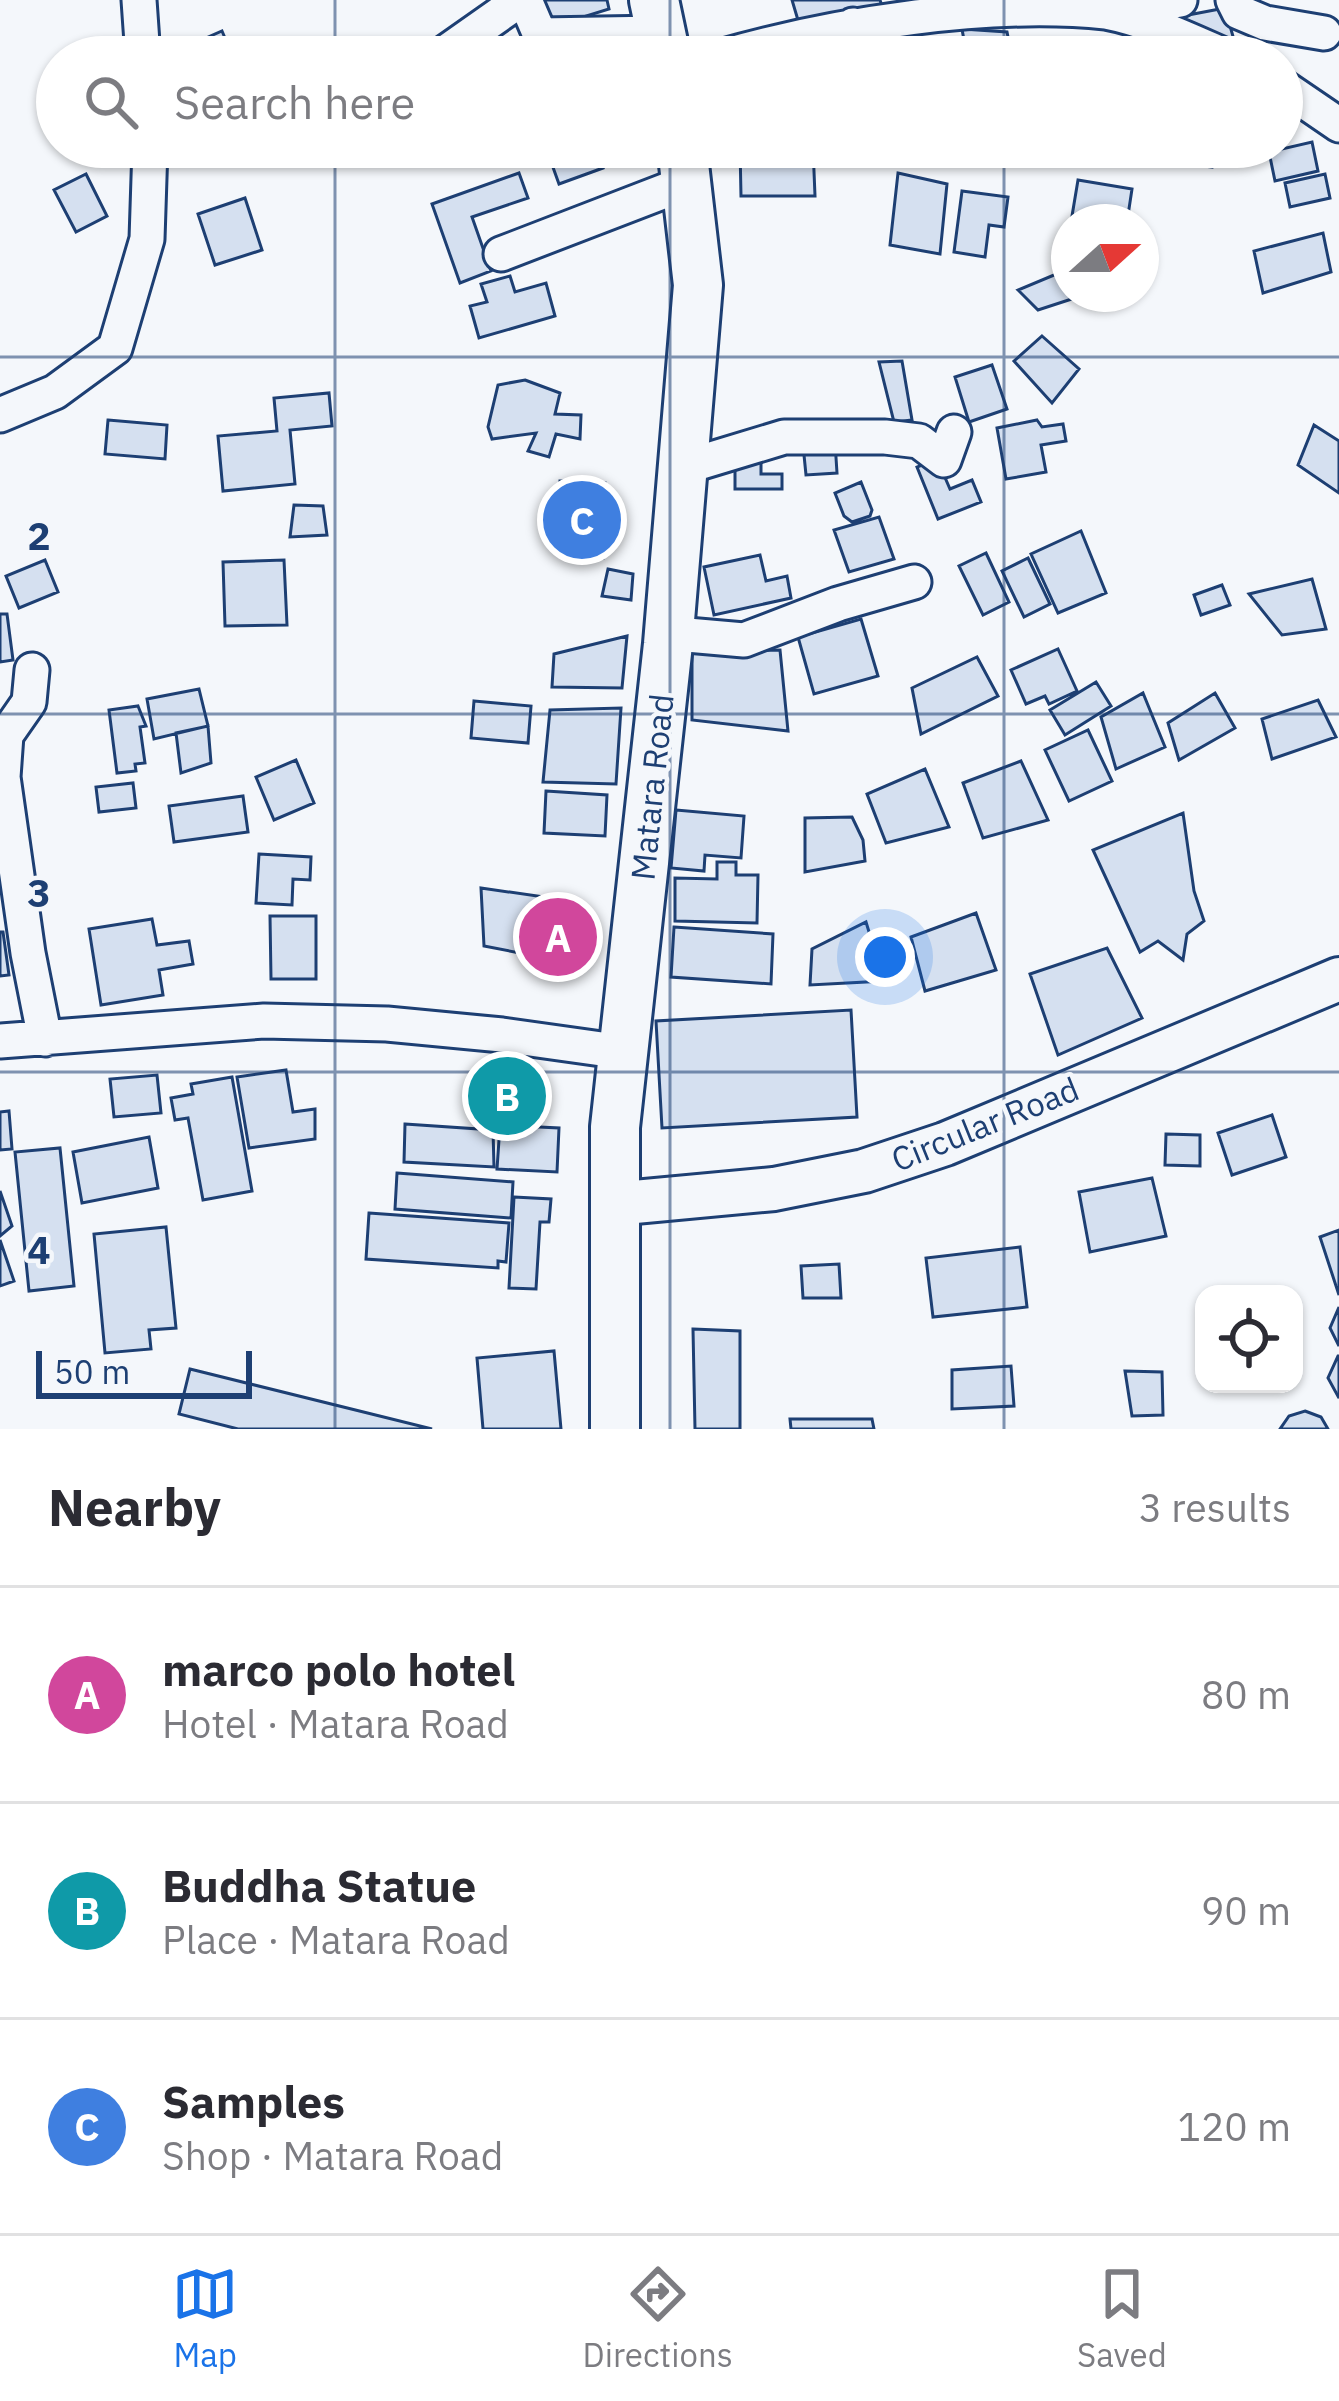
<!DOCTYPE html>
<meta charset="utf-8">
<style>
:root{--surface:#fff;--page:#f7f7f7;--text:#2b2b33;--muted:#7c7c81;--line:#e1e1e2;--accent:#1a73e8}
body{margin:0;font-family:"IBM Plex Sans",sans-serif;background:var(--page);color:var(--text)}
.controls{position:absolute;right:36px;bottom:36px;display:grid;overflow:hidden;border-radius:24px;box-shadow:0 3px 9px #0004}
.controls button{width:108px;height:108px;display:grid;place-items:center;padding:0;border:0;border-bottom:3px solid var(--line);background:var(--surface);color:var(--text);font:60px sans-serif}
.compass{position:absolute;left:1051px;top:204px;width:108px;height:108px;border-radius:50%;background:var(--surface);box-shadow:0 3px 9px #0004;rotate:69deg}
.scale{position:absolute;left:36px;bottom:30px;width:216px;box-sizing:border-box;padding-left:12px;border:6px solid #1d3f73;border-top:0;font-size:33px;line-height:42px;white-space:nowrap;color:#1d3f73;-webkit-text-stroke:9px #f4f7fb;paint-order:stroke}
.you{position:absolute;left:885px;top:957px;width:42px;height:42px;margin:-30px;border:9px solid #fff;border-radius:50%;background:#1a73e8;box-shadow:0 0 0 18px #1a73e833}
.badge{display:grid;place-items:center;width:78px;height:78px;border-radius:50%;background:var(--accent);color:#fff;font-size:39px;font-weight:700}
.pin{position:absolute;translate:-50% -50%;border:6px solid #fff;box-shadow:0 3px 12px #0006}
.list{margin:0;padding:0;list-style:none}
h2{display:flex;justify-content:space-between;align-items:center;height:156px;margin:0;padding:0 48px;font-size:51px}
h2 small{font-size:39px;font-weight:400;color:var(--muted)}
.list li{display:grid;grid-template-columns:78px 1fr auto;gap:36px;align-items:center;box-sizing:border-box;height:216px;padding:0 48px;border-top:3px solid var(--line)}
.list b{display:block;font-size:45px;white-space:nowrap}
.list p{margin:0;font-size:39px;white-space:nowrap;color:var(--muted)}
.list em{font-size:39px;font-style:normal;color:var(--muted)}
.icon{flex:none;width:66px;height:66px;fill:none;stroke:currentColor;stroke-width:2;stroke-linecap:round;stroke-linejoin:round}
.map{position:relative;flex:none;width:1339px;height:1429px;overflow:hidden}
.search{position:absolute;background:var(--surface);box-shadow:0 3px 9px #0004;left:36px;right:36px;top:36px;height:132px;display:flex;align-items:center;gap:30px;box-sizing:border-box;padding:0 42px;border-radius:66px;color:var(--muted);font-size:45px}
.sheet{height:804px;background:var(--surface)}
nav{display:flex;justify-content:space-around;align-items:center;box-sizing:border-box;height:168px;border-top:3px solid var(--line);background:var(--surface);font-size:33px;color:var(--muted)}
nav a{display:grid;justify-items:center;gap:6px}
nav .on{color:var(--accent)}
.map>svg:first-child{display:block}
.building{fill:#d5e0f0;stroke:#1d3f73;stroke-width:3}
.lines{fill:none;stroke-linecap:round;stroke-linejoin:round}
.minor-casing{stroke:#1d3f73;stroke-width:39}
.major-casing{stroke:#1d3f73;stroke-width:48}
.highway-casing{stroke:#1d3f73;stroke-width:54}
.minor{stroke:#f4f7fb;stroke-width:33}
.major{stroke:#f4f7fb;stroke-width:42}
.highway{stroke:#f4f7fb;stroke-width:48}
.grid{fill:none;stroke:#1d3f73;stroke-width:3;stroke-opacity:0.55}
.labels{text-anchor:middle;stroke-width:9;stroke-linejoin:round;paint-order:stroke}
.street-label{font-size:33px;fill:#1d3f73;stroke:#f4f7fb}
.grid-label{font-size:39px;text-anchor:middle;font-weight:bold;fill:#1d3f73;stroke:#f4f7fb;stroke-width:9;stroke-linejoin:round;paint-order:stroke}
</style>
<div class="map">
<svg width="1339" height="1429" viewBox="0 0 1339 1429">
<rect width="100%" height="100%" fill="#f4f7fb"/>
<path class="building" d="M 542,0 L 607,0 L 609,9 L 551,27 Z
M 792,0 L 880,0 L 884,12 L 803,37 Z
M 1225,8 L 1234,40 L 1216,40 L 1191,55 L 1183,16 Z
M 962,29 L 1007,32 L 1012,57 L 967,57 Z
M 222,31 L 233,57 L 172,57 L 170,54 Z
M 535,42 L 540,57 L 485,57 Z
M 616,45 L 619,57 L 568,57 L 568,56 Z
M 1312,142 L 1318,171 L 1275,181 L 1269,152 Z
M 583,147 L 595,147 L 603,168 L 559,184 L 550,159 Z
M 740,147 L 813,147 L 815,196 L 741,196 Z
M 960,147 L 1012,147 L 961,156 Z
M 1084,147 L 1160,147 L 1157,166 L 1082,154 Z
M 1174,147 L 1214,149 L 1212,167 L 1172,162 Z
M 519,173 L 528,198 L 472,217 L 491,271 L 460,283 L 432,204 Z
M 898,173 L 947,184 L 940,254 L 890,245 Z
M 86,174 L 107,216 L 76,232 L 54,190 Z
M 1325,174 L 1330,198 L 1290,207 L 1285,183 Z
M 1078,180 L 1132,189 L 1127,222 L 1071,222 Z
M 962,191 L 1008,197 L 1004,227 L 989,225 L 985,257 L 954,252 Z
M 245,198 L 262,250 L 215,265 L 198,214 Z
M 1323,233 L 1331,272 L 1263,293 L 1254,251 Z
M 1066,270 L 1069,294 L 1087,294 L 1038,310 L 1018,290 Z
M 510,276 L 515,292 L 546,283 L 555,316 L 479,338 L 470,306 L 487,302 L 481,284 Z
M 1042,336 L 1079,369 L 1052,403 L 1014,361 Z
M 902,361 L 912,420 L 894,422 L 879,362 Z
M 992,365 L 1007,409 L 969,422 L 955,377 Z
M 525,380 L 560,393 L 555,414 L 581,415 L 580,439 L 556,434 L 549,457 L 528,451 L 536,433 L 492,439 L 488,427 L 498,385 Z
M 329,393 L 332,426 L 290,430 L 295,484 L 223,491 L 218,436 L 277,431 L 274,398 Z
M 108,420 L 167,425 L 165,459 L 105,454 Z
M 1037,420 L 1042,427 L 1063,424 L 1066,441 L 1041,445 L 1046,472 L 1006,479 L 997,428 Z
M 1314,425 L 1339,441 L 1339,493 L 1298,465 Z
M 835,442 L 837,473 L 806,475 L 803,445 Z
M 735,452 L 761,452 L 761,474 L 782,474 L 782,489 L 735,489 Z
M 937,459 L 950,489 L 972,480 L 981,502 L 938,519 L 917,467 Z
M 560,481 L 605,483 L 603,558 L 559,556 Z
M 861,482 L 872,510 L 870,516 L 852,522 L 844,516 L 835,493 Z
M 294,505 L 323,506 L 327,535 L 290,537 Z
M 879,517 L 894,559 L 849,572 L 834,530 Z
M 1081,531 L 1106,593 L 1058,613 L 1031,554 Z
M 986,553 L 1009,602 L 983,615 L 959,566 Z
M 760,555 L 766,581 L 787,576 L 791,598 L 714,615 L 704,567 Z
M 1028,558 L 1050,604 L 1024,617 L 1002,571 Z
M 45,560 L 58,592 L 19,608 L 6,576 Z
M 284,560 L 287,625 L 225,626 L 223,562 Z
M 608,569 L 633,574 L 631,600 L 602,596 Z
M 1312,579 L 1326,629 L 1282,635 L 1249,594 Z
M 1222,585 L 1230,605 L 1201,615 L 1194,595 Z
M 0,614 L 7,614 L 13,660 L 0,662 Z
M 861,619 L 878,676 L 814,694 L 798,637 Z
M 627,636 L 622,688 L 552,687 L 554,654 Z
M 1058,649 L 1077,691 L 1049,704 L 1045,696 L 1026,704 L 1011,670 Z
M 780,650 L 788,731 L 692,720 L 692,652 Z
M 977,657 L 998,696 L 921,734 L 912,688 Z
M 1096,682 L 1111,706 L 1065,735 L 1050,710 Z
M 199,689 L 208,726 L 154,739 L 147,699 Z
M 1143,693 L 1165,747 L 1116,769 L 1101,717 Z
M 1215,693 L 1235,728 L 1179,760 L 1168,723 Z
M 1318,700 L 1336,737 L 1272,759 L 1262,719 Z
M 474,701 L 531,706 L 528,743 L 471,738 Z
M 138,706 L 146,726 L 140,727 L 145,763 L 135,764 L 136,771 L 117,773 L 109,710 Z
M 621,708 L 616,784 L 543,782 L 550,710 Z
M 208,726 L 211,763 L 181,773 L 176,733 Z
M 1088,730 L 1112,781 L 1069,801 L 1045,750 Z
M 296,760 L 314,803 L 274,820 L 256,777 Z
M 1021,761 L 1048,820 L 983,838 L 963,783 Z
M 925,769 L 949,827 L 886,843 L 867,794 Z
M 133,783 L 136,808 L 99,812 L 96,787 Z
M 546,791 L 607,795 L 605,836 L 544,833 Z
M 243,796 L 248,832 L 174,842 L 169,806 Z
M 676,810 L 744,816 L 741,858 L 705,855 L 704,871 L 671,868 Z
M 1183,813 L 1194,891 L 1204,921 L 1187,934 L 1183,960 L 1158,941 L 1140,952 L 1093,850 Z
M 852,817 L 863,840 L 865,861 L 805,872 L 805,818 Z
M 259,854 L 311,857 L 310,880 L 293,879 L 292,905 L 256,903 Z
M 717,862 L 736,862 L 736,875 L 758,875 L 757,923 L 675,921 L 675,878 L 717,879 Z
M 481,888 L 572,901 L 576,964 L 484,946 Z
M 976,913 L 996,970 L 925,991 L 911,937 Z
M 270,916 L 316,916 L 316,979 L 271,979 Z
M 152,919 L 157,945 L 189,941 L 193,964 L 159,970 L 163,995 L 101,1005 L 89,929 Z
M 866,922 L 884,981 L 810,985 L 812,949 Z
M 674,927 L 773,934 L 771,984 L 671,977 Z
M 0,932 L 3,932 L 9,975 L 0,976 Z
M 1107,948 L 1142,1018 L 1058,1055 L 1030,974 Z
M 851,1010 L 857,1117 L 662,1128 L 656,1021 Z
M 286,1070 L 293,1112 L 315,1109 L 315,1139 L 249,1148 L 237,1077 Z
M 157,1075 L 161,1113 L 114,1117 L 110,1079 Z
M 232,1077 L 252,1191 L 203,1200 L 188,1118 L 175,1120 L 171,1098 L 193,1094 L 191,1084 Z
M 9,1111 L 12,1149 L 0,1150 L 0,1112 Z
M 1272,1115 L 1286,1157 L 1232,1175 L 1218,1133 Z
M 405,1124 L 493,1130 L 494,1167 L 404,1162 Z
M 500,1125 L 559,1128 L 557,1172 L 497,1169 Z
M 1166,1134 L 1200,1135 L 1200,1166 L 1165,1165 Z
M 149,1137 L 158,1188 L 82,1203 L 73,1152 Z
M 60,1148 L 74,1286 L 29,1291 L 15,1152 Z
M 397,1173 L 513,1182 L 511,1218 L 395,1209 Z
M 1152,1178 L 1166,1236 L 1090,1252 L 1079,1192 Z
M 0,1191 L 12,1226 L 0,1236 Z
M 514,1197 L 551,1199 L 549,1222 L 540,1222 L 536,1289 L 509,1288 Z
M 369,1213 L 509,1223 L 506,1262 L 498,1261 L 498,1268 L 366,1259 Z
M 166,1227 L 176,1328 L 149,1330 L 151,1349 L 105,1353 L 94,1234 Z
M 1339,1230 L 1339,1295 L 1320,1237 Z
M 0,1240 L 14,1281 L 0,1286 Z
M 1020,1247 L 1027,1307 L 933,1317 L 926,1258 Z
M 839,1264 L 841,1298 L 803,1298 L 801,1266 Z
M 1339,1307 L 1339,1346 L 1330,1328 Z
M 693,1329 L 740,1331 L 740,1429 L 695,1429 Z
M 554,1351 L 561,1429 L 483,1429 L 477,1358 Z
M 1338,1356 L 1339,1356 L 1339,1398 L 1328,1378 Z
M 1011,1366 L 1014,1406 L 952,1409 L 952,1370 Z
M 190,1369 L 432,1429 L 238,1429 L 179,1414 Z
M 1125,1371 L 1162,1372 L 1163,1415 L 1132,1416 Z
M 1305,1411 L 1321,1417 L 1328,1429 L 1280,1429 L 1289,1416 Z
M 790,1419 L 872,1419 L 874,1429 L 791,1429 Z"/>
<g class="lines">
<g class="minor-casing">
<path id="minor" d="M 139,0 L 143,57
M 525,0 L 540,35 L 661,33
M 1233,0 L 1239,12 L 1265,23 L 1324,33
M 1117,11 L 1180,0
M 853,25 L 878,57
M 439,57 L 520,0
M 720,57 C 835,24 988,0 1106,12 C 1148,20 1189,40 1228,57
M 1282,86 L 1339,125
M 501,254 L 688,182
M 0,415 L 55,392 L 115,348 L 147,239 L 150,147
M 685,467 L 784,437 L 885,437 L 919,441 L 944,460 L 954,432
M 668,644 L 687,635 L 744,640 L 838,604 L 914,582
M 32,670 L 29,702 L 6,735 L 3,777 L 28,953 L 45,1039
M 0,1041 L 264,1021 L 387,1024 L 502,1035 L 623,1052"/>
</g>
<g class="major-casing">
<path id="major" d="M 613,1204 L 774,1189 L 864,1171 L 945,1144 L 1339,979"/>
</g>
<g class="highway-casing">
<path id="highway" d="M 654,0 L 666,57
M 615,1429 L 615,1127 L 668,644 L 698,285 L 682,147"/>
</g>
<use href="#minor" class="minor"/>
<use href="#major" class="major"/>
<use href="#highway" class="highway"/>
</g>
<path class="grid" d="M 335,0 L 335,57M 670,0 L 670,57M 1004,0 L 1004,57M 335,147 L 335,1429M 670,147 L 670,1429M 1004,147 L 1004,1429M 0,357 L 1339,357M 0,714 L 1339,714M 0,1072 L 1339,1072"/>
<g class="labels">
<g class="street-label">
<text transform="translate(652 787) rotate(-84)" y="12">Matara Road</text>
<text transform="translate(985 1124) rotate(-22)" y="12">Circular Road</text>
</g>
</g>
<g class="grid-label">
<text x="39" y="550">2</text>
<text x="39" y="907">3</text>
<text x="39" y="1264">4</text>
</g>
</svg>
<div class="controls">
<button><svg class="icon" aria-label="locate" viewBox="0 0 24 24"><circle cx="12" cy="12" r="6"/><path d="M12 2v4M12 18v4M2 12h4M18 12h4"/></svg></button>
</div>
<svg class="compass" viewBox="-18 -18 36 36"><path d="M0-13l5 13h-10z" fill="#e53935"/><path d="M0 13l5-13h-10z" fill="#7c7c81"/></svg>
<div class="scale">50 m</div>
<div class="you"></div>
<div class="pin badge" style="left:558px;top:937px;background:#d1479c">A</div>
<div class="pin badge" style="left:507px;top:1096px;background:#0f9aa8">B</div>
<div class="pin badge" style="left:582px;top:520px;background:#3f7fe0">C</div>
<div class="search"><svg class="icon" aria-label="search" viewBox="0 0 24 24"><circle cx="10" cy="10" r="6"/><path d="M15 15l6 6"/></svg>Search here</div>
</div>
<section class="sheet">
<h2>Nearby<small>3 results</small></h2>
<ul class="list">
<li><span class="badge" style="background:#d1479c">A</span><div><b>marco polo hotel</b><p>Hotel · Matara Road</p></div><em>80 m</em></li>
<li><span class="badge" style="background:#0f9aa8">B</span><div><b>Buddha Statue</b><p>Place · Matara Road</p></div><em>90 m</em></li>
<li><span class="badge" style="background:#3f7fe0">C</span><div><b>Samples</b><p>Shop · Matara Road</p></div><em>120 m</em></li>
</ul>
</section>
<nav>
<a class="on"><svg class="icon" aria-label="map" viewBox="0 0 24 24"><path d="M3 6l6-2 6 2 6-2v14l-6 2-6-2-6 2zM9 4v14M15 6v14"/></svg>Map</a>
<a><svg class="icon" aria-label="directions" viewBox="0 0 24 24"><path d="M12 3l9 9-9 9-9-9zM9 14v-3h6M13 9l2 2-2 2"/></svg>Directions</a>
<a><svg class="icon" aria-label="saved" viewBox="0 0 24 24"><path d="M7 4h10v16l-5-4-5 4z"/></svg>Saved</a>
</nav>
